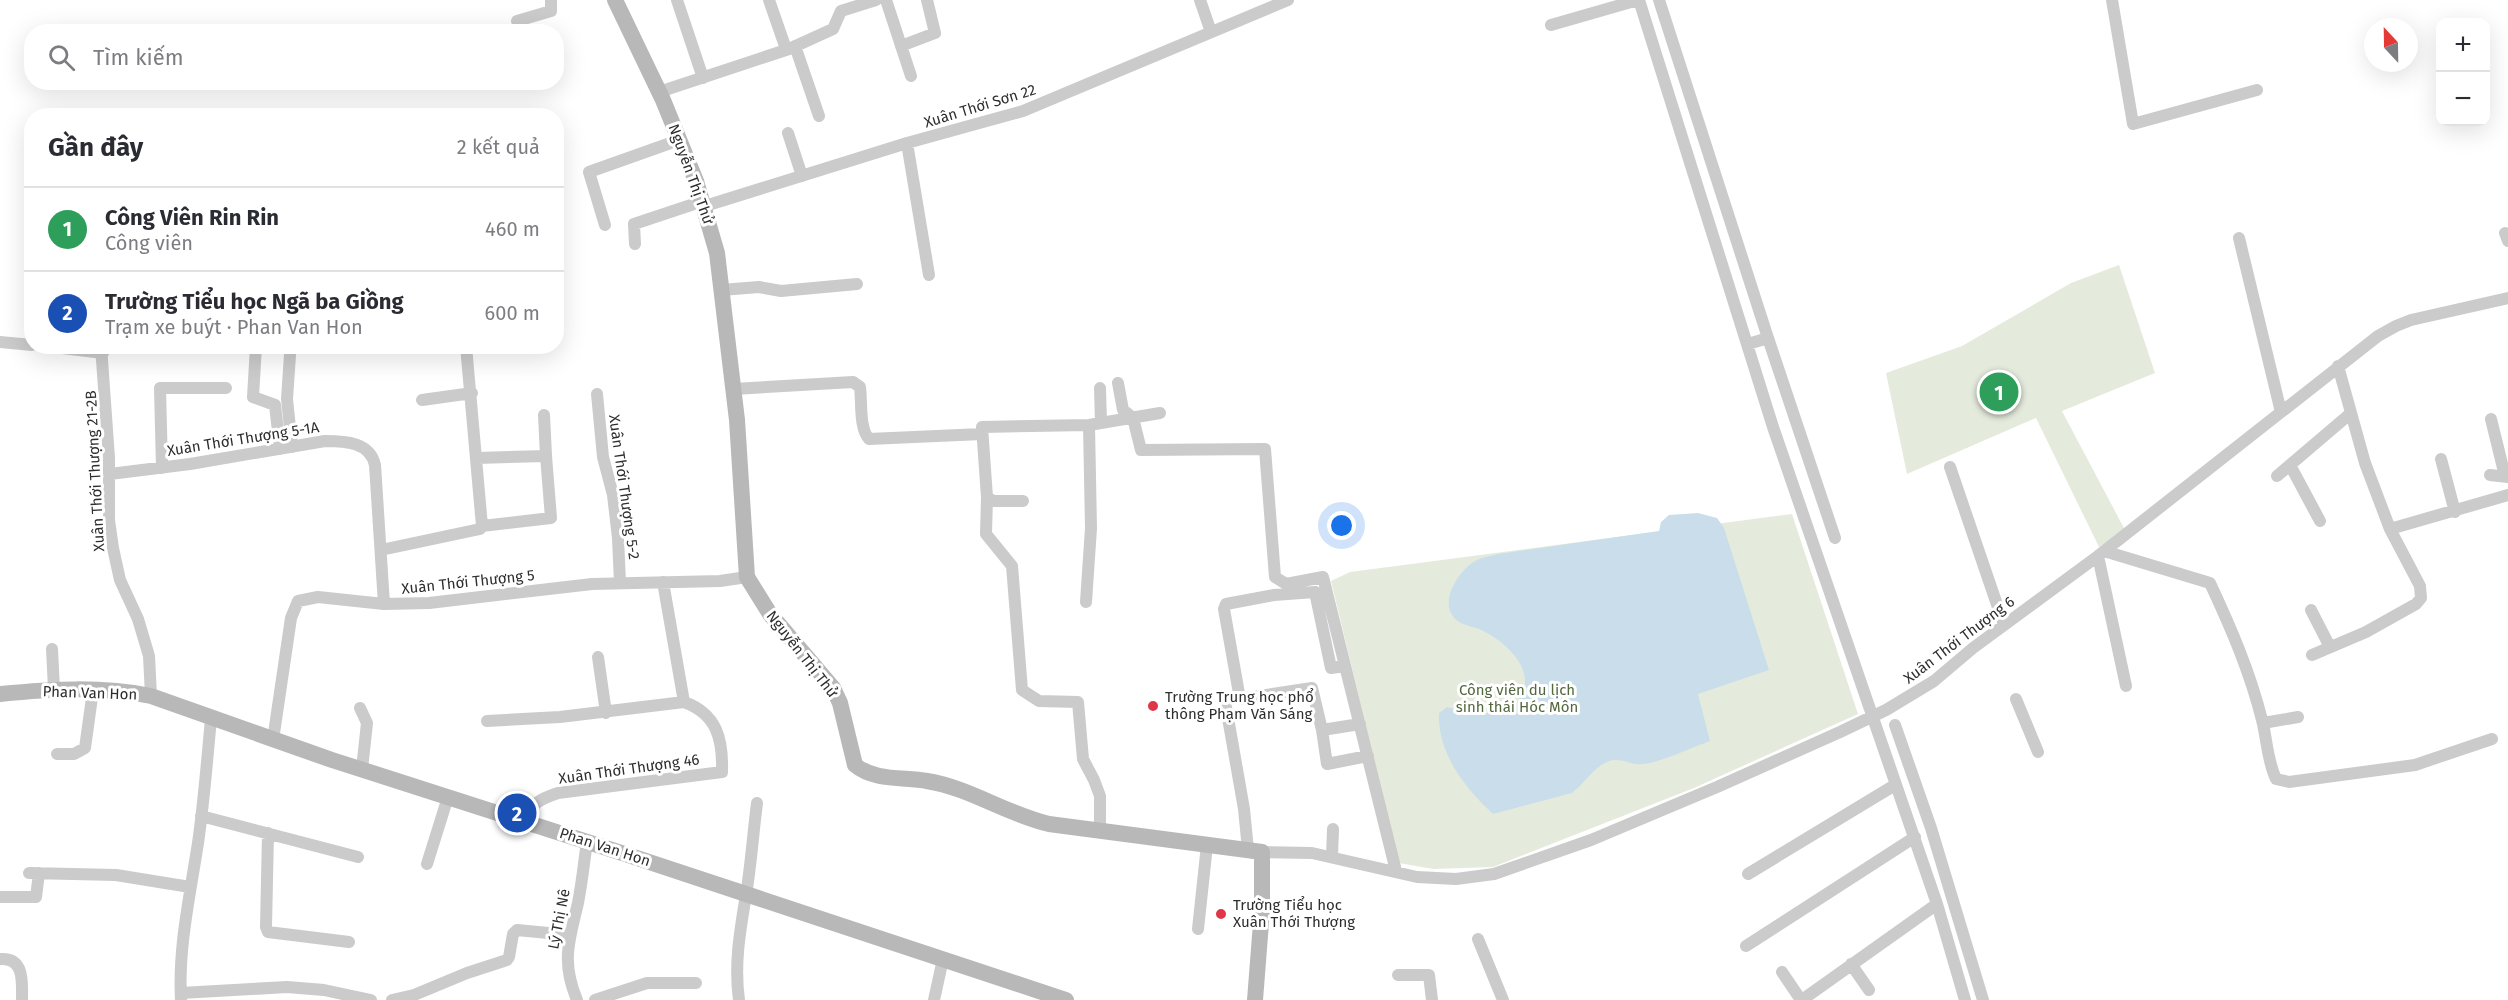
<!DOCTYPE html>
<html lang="vi">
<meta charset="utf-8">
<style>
:root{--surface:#fff;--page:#f7f7f7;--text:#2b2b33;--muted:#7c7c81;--line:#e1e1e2;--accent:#b45309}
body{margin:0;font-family:"Fira Sans",sans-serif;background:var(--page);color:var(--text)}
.controls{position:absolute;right:18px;top:18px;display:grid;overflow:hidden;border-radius:12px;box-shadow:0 6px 24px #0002}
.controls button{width:54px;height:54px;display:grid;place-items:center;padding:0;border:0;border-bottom:2px solid var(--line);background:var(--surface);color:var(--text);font:30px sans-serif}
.compass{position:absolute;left:2364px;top:18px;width:54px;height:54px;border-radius:50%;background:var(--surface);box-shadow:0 6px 24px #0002;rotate:338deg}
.you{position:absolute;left:1342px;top:526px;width:21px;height:21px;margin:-15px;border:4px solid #fff;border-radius:50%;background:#1a73e8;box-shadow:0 0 0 9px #1a73e833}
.badge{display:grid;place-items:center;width:39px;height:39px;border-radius:50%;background:var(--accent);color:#fff;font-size:20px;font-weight:700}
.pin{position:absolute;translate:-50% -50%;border:3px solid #fff;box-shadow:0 2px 6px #0006}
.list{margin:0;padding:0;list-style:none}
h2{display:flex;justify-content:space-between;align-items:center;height:78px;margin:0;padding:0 24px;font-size:26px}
h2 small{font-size:20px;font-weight:400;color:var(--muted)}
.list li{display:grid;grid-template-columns:39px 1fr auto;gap:18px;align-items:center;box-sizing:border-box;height:84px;padding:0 24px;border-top:2px solid var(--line)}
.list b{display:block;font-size:22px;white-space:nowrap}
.list p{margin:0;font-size:20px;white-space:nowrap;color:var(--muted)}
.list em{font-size:20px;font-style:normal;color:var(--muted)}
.icon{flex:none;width:33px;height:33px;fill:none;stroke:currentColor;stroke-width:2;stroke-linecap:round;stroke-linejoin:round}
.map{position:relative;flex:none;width:2508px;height:1000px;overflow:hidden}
.search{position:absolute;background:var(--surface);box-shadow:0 6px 24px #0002;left:24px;top:24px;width:540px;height:66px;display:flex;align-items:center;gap:15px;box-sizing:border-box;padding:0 21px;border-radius:24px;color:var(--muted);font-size:22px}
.panel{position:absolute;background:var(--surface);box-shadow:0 6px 24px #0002;left:24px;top:108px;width:540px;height:246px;border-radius:24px}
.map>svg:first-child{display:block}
.green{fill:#e5ebdc}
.water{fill:#c9deea}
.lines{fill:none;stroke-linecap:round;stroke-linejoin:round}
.street{stroke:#cbcbcb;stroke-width:12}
.secondary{stroke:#b8b8b8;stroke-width:16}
.poi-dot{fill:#df3648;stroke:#fff;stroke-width:2}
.labels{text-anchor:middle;stroke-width:6;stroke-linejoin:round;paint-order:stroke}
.street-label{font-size:15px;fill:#2e2e2e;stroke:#fff}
.park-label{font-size:15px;fill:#53683d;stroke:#fff}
.poi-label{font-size:15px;fill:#2e2e2e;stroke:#fff;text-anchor:start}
</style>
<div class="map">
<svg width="2508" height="1000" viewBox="0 0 2508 1000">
<rect width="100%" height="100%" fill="#fff"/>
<path class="green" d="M 2119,265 L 2155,373 L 2062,411 L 2125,530 L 2099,547 L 2036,418 L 1907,474 L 1886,373 L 1962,346 L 2071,283 Z
M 1792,514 L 1858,714 L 1694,788 L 1493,867 L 1433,869 L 1399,863 L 1331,581 L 1350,572 Z"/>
<path class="water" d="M 1698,513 L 1717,518 L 1724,528 L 1769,670 L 1698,694 L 1710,741 C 1693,747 1659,763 1643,764 C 1630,766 1620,756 1607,762 C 1593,768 1584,784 1572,793 L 1493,814 C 1465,788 1437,753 1439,713 L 1447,707 C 1469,713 1490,718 1510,706 C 1518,702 1524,694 1525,684 C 1527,661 1501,639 1481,630 C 1475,627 1466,626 1459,622 C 1435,606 1458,571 1475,561 C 1482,557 1491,556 1498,554 L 1659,531 L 1661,522 L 1669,515 Z"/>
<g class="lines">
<path class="street" d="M 677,0 L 703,78
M 769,0 L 786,49
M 886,0 L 911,76
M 1200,0 L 1211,32
M 1639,0 L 1773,427 L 1937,904 L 1965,1000
M 1659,0 L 1768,338 L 1748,344
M 2112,0 L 2133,124 L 2257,90
M 517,21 L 551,11 L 551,0
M 1551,25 L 1638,0
M 795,46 L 819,116
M 901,46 L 935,33 L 927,0
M 659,92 L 789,49 L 833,29 L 841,11 L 876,0
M 788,133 L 802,176
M 907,143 L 929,275
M 705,206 L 907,143 L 1023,111 L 1288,0
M 605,225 L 589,172 L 679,140
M 2505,233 L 2508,241
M 2239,238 L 2281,412
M 635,244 L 634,224 L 703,201
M 721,290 L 759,287 L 781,291 L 857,284
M 1768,338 L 1835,538
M 0,342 L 32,345
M 46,346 L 103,353
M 101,346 L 109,458 L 109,520 L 113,548 L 120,580 L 138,619 L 149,656 L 151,696
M 256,346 L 253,397 L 275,405 L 280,449
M 290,355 L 287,399 L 292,447
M 2338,366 L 2365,463 L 2390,529 L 2508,495
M 1118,383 L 1123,410 L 1133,418 L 1141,450 L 1265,449 L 1275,577 L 1286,584 L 1323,577 L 1396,871
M 1100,388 L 1101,423
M 734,389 L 853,382 L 860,387 C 862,402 859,428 869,439 L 982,434
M 597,394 L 603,457 L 613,495 L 618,538 L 620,583
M 422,400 L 472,393
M 2491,419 L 2505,476
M 1089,425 L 1160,413
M 476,458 L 546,456 L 544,415
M 2441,459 L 2455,512
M 2290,465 L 2320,521
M 1950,467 L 2004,625
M 162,468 L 160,388 L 226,388
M 110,474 L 190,464 L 325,441 C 345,441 370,442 375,465 L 384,604
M 2490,475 L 2508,477
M 2277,476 L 2351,413
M 987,497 L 986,534 L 1012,566 L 1022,690 L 1039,701 L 1078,702 L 1083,759 L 1094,780 L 1100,796 L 1100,831
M 1023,501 L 993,501 L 987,497 L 982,427 L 1089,425 L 1091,528 L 1086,602
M 482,526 L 551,518 L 546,456
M 381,550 L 480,529 L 482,526 L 466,346
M 2104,551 L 2210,583 C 2231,628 2250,672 2262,720 C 2267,739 2267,760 2276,779 L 2289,782 L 2415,765 L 2492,739
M 2098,556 L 2126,686
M 2311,610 L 2330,647
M 52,649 L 54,689
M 2312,655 L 2366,632 L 2416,604 L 2421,598 L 2420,586 L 2390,529
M 598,657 L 606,713
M 1345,666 L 1331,668 L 1315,592 L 1274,595 L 1226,604 L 1224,609 L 1240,699 L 1312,688 L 1322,730 L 1360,724
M 2016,699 L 2038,752
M 1225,701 L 1244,809 L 1248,850
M 360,708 L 367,723 L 362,769
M 487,721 L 560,717 L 684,702
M 2263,723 L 2298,717
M 1895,725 L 1931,828 L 1983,1000
M 1322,730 L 1327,764 L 1368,756
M 273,740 L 291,618 L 298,601 L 318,597 L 384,604 L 429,603 L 592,584 L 720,581 L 747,577
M 57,754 L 74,754 L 85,748 L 93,690
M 201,816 L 358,857
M 525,822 C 531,803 540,799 558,793 L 722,772 C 723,739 717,714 684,702 L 663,582
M 268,833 L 266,927 L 268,932 L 349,942
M 1262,852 L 1312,853 L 1417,877 L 1456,879 L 1494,874 L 1591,840 L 1717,787 L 1840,732 L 1886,710 L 1934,681 L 1973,648 L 2098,556 L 2378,336 L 2396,326 L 2411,320 L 2508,298
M 1332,857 L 1333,829
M 427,864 L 448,797
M 29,873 L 116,875 L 190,887
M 1748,874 L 1895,785
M 0,897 L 36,897 L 39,873
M 1198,929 L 1207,845
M 1478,939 L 1503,1000
M 1746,946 L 1915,837
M 0,959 C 25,957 22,983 22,1000
M 1851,964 L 1869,990
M 1782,972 L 1801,1000
M 1398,975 L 1429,975 L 1432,1000
M 181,993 L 287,987 L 324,990 L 371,1000
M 181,1000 C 178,948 190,895 198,843 C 204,802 207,760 211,719
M 392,1000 L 414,995 L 467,973 L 507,960 L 509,957 L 513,934 L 517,930 L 569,935
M 577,1000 C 561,962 569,941 578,903 C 582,883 584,862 587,842
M 595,1000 L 647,983 L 696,983
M 739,1000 C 734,964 740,931 746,895 C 751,865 753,834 757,803
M 934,1000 L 943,959
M 1802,1000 L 1937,904"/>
<path class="secondary" d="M 615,0 L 663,100 L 696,181 L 717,253 L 737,420 L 747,577 L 770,614 L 833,688 L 840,703 L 855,765 C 874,781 904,777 927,781 C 970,788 1006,814 1049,824 L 1262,852 L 1262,910 L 1255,1000
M 0,694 C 51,689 101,686 151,696 L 332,760 L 625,854 L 1066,1000"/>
</g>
<g class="poi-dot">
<circle cx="1153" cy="706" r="6"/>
<circle cx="1221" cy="914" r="6"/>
</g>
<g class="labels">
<g class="street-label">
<text transform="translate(980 106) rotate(-17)" y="5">Xuân Thới Sơn 22</text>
<text transform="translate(691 174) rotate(70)" y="5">Nguyễn Thị Thử</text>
<text transform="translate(243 439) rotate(-9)" y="5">Xuân Thới Thượng 5-1A</text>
<text transform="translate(95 471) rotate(-93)" y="5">Xuân Thới Thượng 21-2B</text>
<text transform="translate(624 487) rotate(82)" y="5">Xuân Thới Thượng 5-2</text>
<text transform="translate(468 582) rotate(-6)" y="5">Xuân Thới Thượng 5</text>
<text transform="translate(1959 640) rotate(-37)" y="5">Xuân Thới Thượng 6</text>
<text transform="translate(802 654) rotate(52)" y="5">Nguyễn Thị Thử</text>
<text transform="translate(90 693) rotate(2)" y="5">Phan Van Hon</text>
<text transform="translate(629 769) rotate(-8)" y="5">Xuân Thới Thượng 46</text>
<text transform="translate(605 847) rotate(18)" y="5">Phan Van Hon</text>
<text transform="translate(559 919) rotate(-79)" y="5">Lý Thị Nê</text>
</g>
<g class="park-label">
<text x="1517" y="695">Công viên du lịch<tspan x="1517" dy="17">sinh thái Hóc Môn</tspan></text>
</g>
<g class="poi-label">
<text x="1165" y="702">Trường Trung học phổ<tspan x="1165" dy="17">thông Phạm Văn Sáng</tspan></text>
<text x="1233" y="910">Trường Tiểu học<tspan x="1233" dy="17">Xuân Thới Thượng</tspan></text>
</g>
</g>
</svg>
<div class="controls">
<button>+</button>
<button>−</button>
</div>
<svg class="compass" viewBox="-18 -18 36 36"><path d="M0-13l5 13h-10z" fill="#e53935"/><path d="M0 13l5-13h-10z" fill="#7c7c81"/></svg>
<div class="you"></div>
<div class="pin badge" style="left:1999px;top:392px;background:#2e9e5b">1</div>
<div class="pin badge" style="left:517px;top:813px;background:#1a4fb4">2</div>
<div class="search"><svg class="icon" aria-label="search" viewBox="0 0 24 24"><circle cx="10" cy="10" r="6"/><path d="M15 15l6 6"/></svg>Tìm kiếm</div>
<section class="panel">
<h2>Gần đây<small>2 kết quả</small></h2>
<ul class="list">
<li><span class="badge" style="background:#2e9e5b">1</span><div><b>Công Viên Rin Rin</b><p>Công viên</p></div><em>460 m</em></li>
<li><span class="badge" style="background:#1a4fb4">2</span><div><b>Trường Tiểu học Ngã ba Giồng</b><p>Trạm xe buýt · Phan Van Hon</p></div><em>600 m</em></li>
</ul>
</section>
</div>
